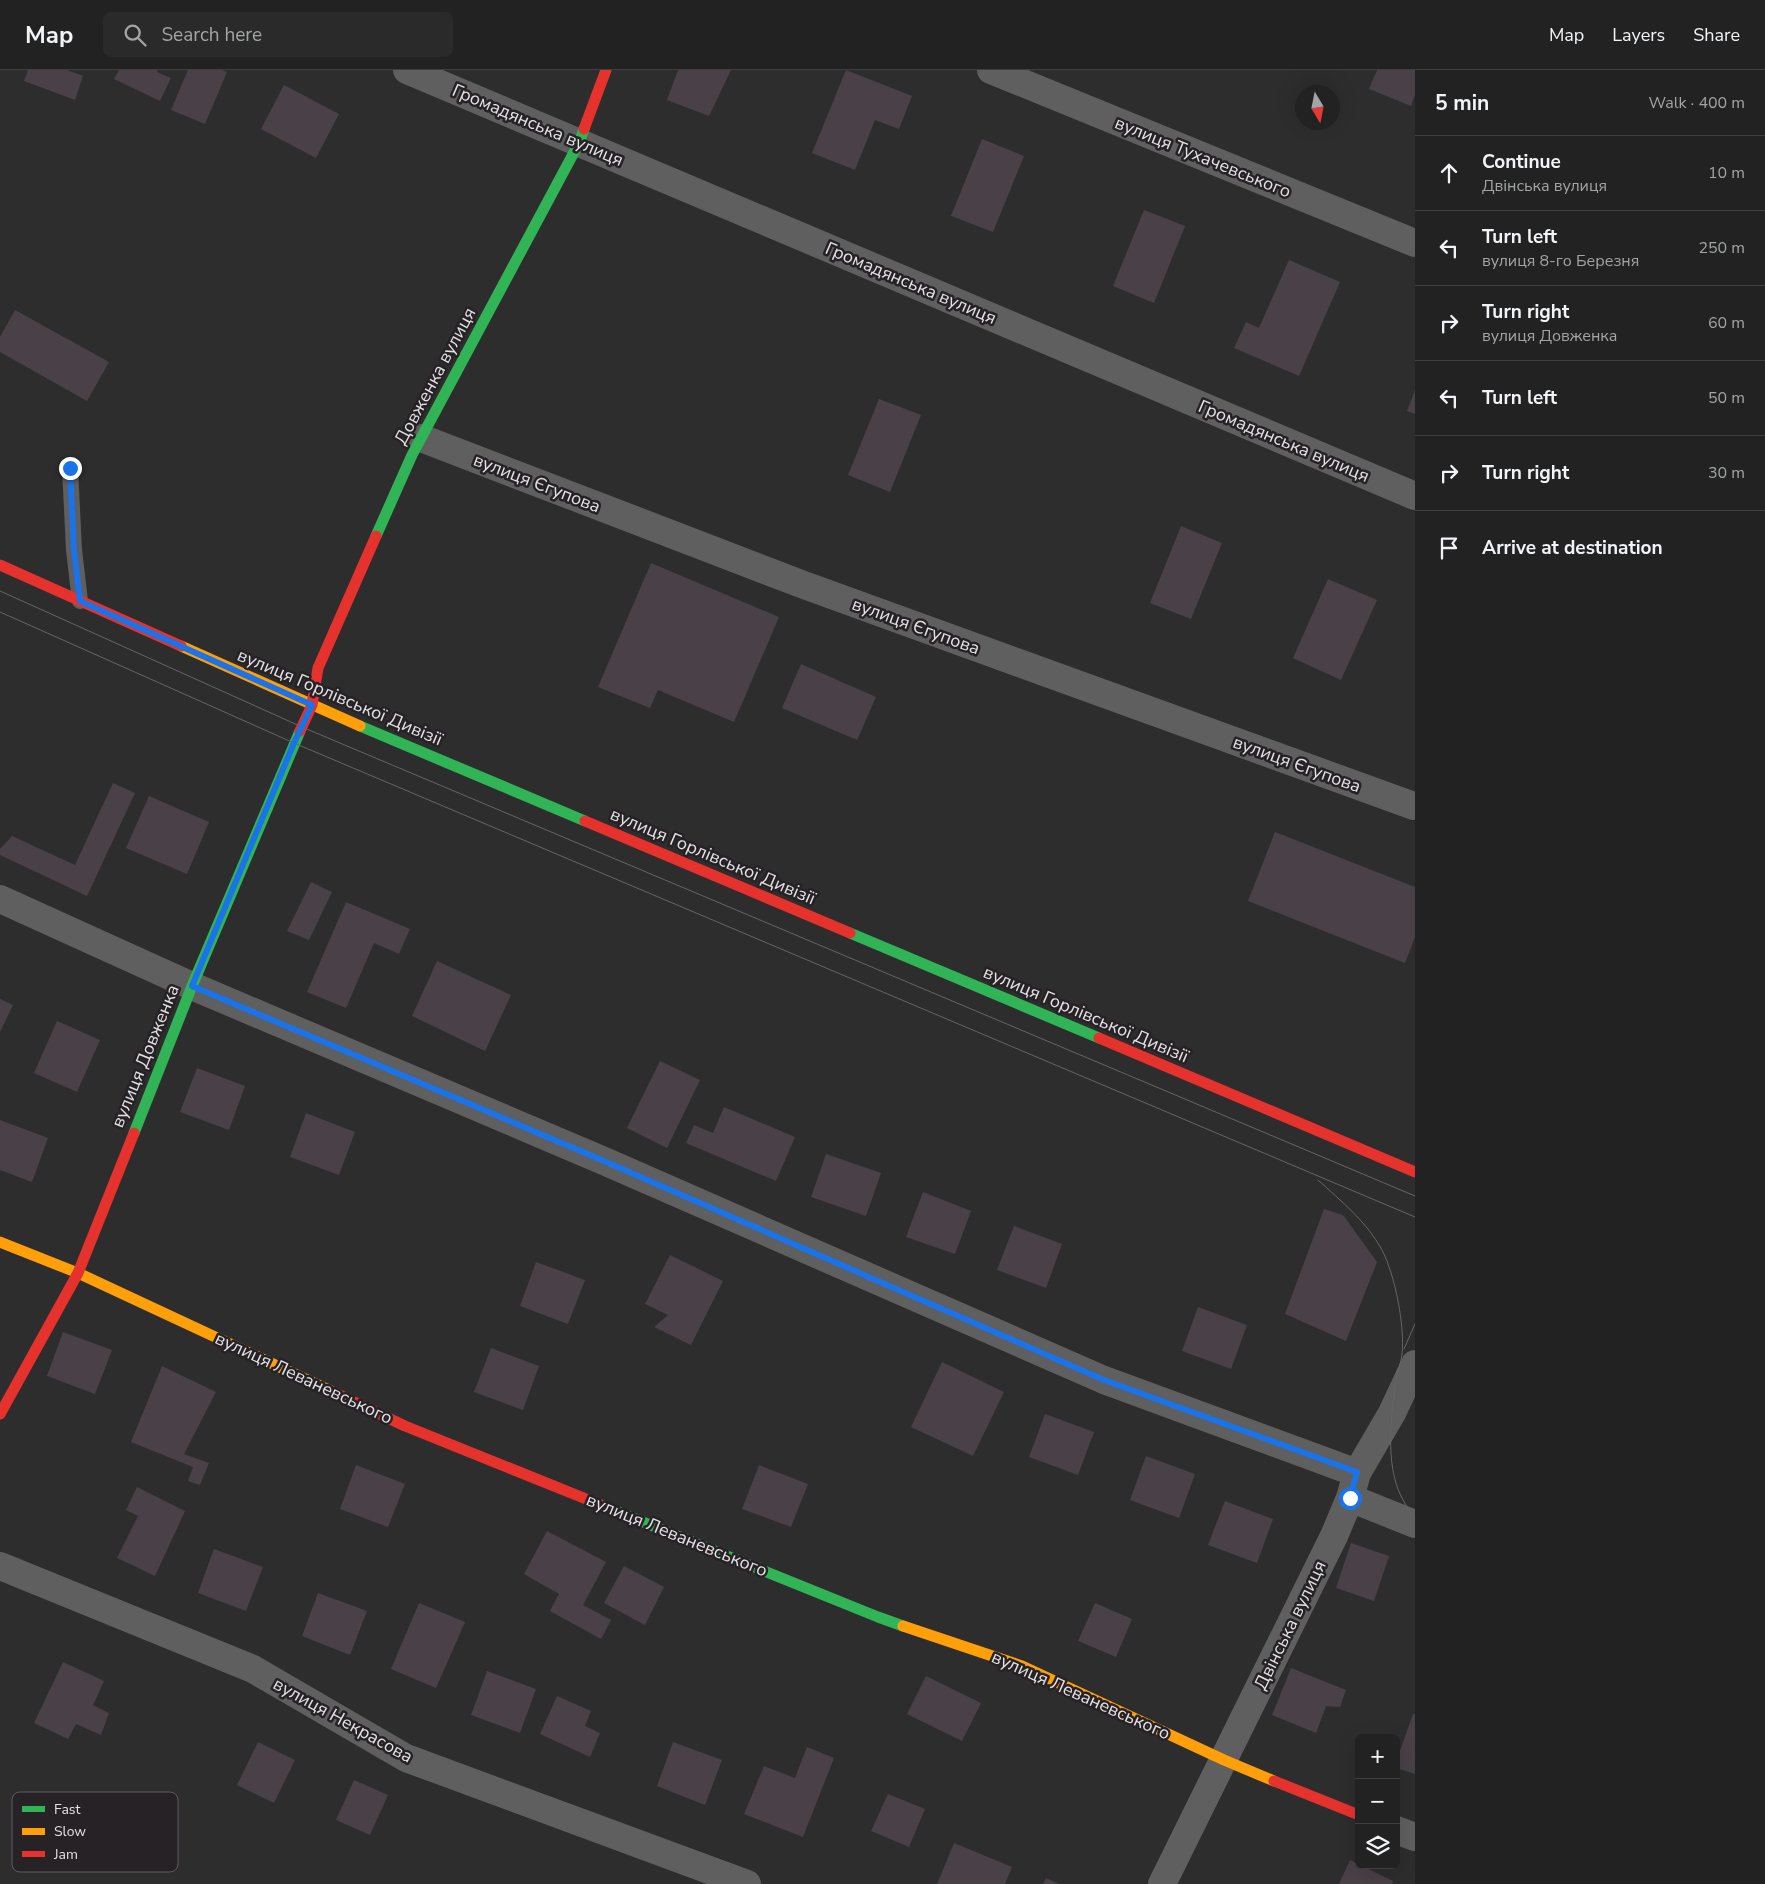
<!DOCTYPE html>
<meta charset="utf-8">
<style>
:root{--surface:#222;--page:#2a2a2a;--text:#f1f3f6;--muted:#a2a4a5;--line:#3f3f40}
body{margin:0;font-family:"Nunito Sans",sans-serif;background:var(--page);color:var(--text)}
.controls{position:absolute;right:15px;bottom:15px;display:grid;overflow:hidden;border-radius:8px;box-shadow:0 5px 20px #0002}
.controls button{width:45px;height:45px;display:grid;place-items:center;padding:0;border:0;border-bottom:1px solid var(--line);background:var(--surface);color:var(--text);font:25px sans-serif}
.compass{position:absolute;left:1295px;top:15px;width:45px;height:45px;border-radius:50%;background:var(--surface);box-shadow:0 5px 20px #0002;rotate:170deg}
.stop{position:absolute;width:15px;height:15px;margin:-11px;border:4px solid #1a73e8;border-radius:50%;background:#fff}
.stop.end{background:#1a73e8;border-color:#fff;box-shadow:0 1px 5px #0008}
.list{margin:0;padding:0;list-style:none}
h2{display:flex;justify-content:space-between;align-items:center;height:65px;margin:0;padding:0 20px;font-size:21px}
h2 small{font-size:16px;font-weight:400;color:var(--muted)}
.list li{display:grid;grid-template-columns:32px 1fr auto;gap:15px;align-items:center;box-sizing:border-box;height:75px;padding:0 20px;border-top:1px solid var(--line)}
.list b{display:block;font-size:19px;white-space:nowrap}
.list p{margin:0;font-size:16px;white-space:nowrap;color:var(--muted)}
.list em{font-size:16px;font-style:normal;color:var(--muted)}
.icon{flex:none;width:28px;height:28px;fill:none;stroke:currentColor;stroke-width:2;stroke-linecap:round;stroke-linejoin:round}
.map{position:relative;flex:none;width:1415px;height:1814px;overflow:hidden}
header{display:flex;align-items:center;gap:30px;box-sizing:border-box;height:70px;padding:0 25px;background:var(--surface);border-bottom:1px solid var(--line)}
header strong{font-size:24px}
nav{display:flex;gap:28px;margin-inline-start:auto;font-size:18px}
.search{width:350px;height:45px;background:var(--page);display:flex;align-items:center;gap:12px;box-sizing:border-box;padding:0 18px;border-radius:8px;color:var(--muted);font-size:19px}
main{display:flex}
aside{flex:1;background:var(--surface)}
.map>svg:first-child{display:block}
.building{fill:#494048}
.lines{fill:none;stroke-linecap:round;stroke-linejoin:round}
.lane{stroke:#5f5f5f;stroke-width:16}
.street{stroke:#5f5f5f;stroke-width:28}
.fast{stroke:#30b455;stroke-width:11}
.slow{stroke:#ff9f0a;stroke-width:11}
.jam{stroke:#e5322d;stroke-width:11}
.tram{stroke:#656565;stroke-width:1}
.route{stroke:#1a73e8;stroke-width:6}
.labels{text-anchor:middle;stroke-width:5;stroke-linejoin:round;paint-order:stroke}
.street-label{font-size:18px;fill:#e3e1e3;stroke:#262225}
.key{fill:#262225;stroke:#5f5b5e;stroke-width:1}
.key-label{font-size:14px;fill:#e3e1e3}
</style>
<header>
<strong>Map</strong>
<div class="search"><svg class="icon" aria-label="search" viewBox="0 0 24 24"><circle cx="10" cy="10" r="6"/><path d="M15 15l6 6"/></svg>Search here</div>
<nav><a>Map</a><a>Layers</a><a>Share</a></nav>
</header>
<main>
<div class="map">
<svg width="1415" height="1814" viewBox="0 0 1415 1814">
<rect width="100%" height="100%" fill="#2e2d2e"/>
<path class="building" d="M 28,0 L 67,0 L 83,6 L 75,30 L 24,11 Z
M 119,0 L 158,0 L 157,2 L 171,8 L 160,31 L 114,9 Z
M 188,0 L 222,0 L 227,2 L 205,54 L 171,40 Z
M 678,0 L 731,0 L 709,46 L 667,30 Z
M 846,0 L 912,26 L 899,59 L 875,50 L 855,100 L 812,83 Z
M 1377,0 L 1415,0 L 1415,25 L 1411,36 L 1369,19 Z
M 284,15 L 339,44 L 316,88 L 261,59 Z
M 982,69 L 1024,86 L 993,162 L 951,146 Z
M 1144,140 L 1185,156 L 1154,233 L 1113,216 Z
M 1289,190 L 1340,212 L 1299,306 L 1234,278 L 1246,252 L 1259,258 Z
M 15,240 L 109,292 L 87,331 L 0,282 L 0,267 Z
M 1415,320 L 1415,344 L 1407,341 Z
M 879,329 L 921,345 L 890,422 L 848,405 Z
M 1181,456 L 1222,473 L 1191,549 L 1150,533 Z
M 651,493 L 779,547 L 734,652 L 658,620 L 650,638 L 598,617 Z
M 1328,509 L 1377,530 L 1341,610 L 1293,588 Z
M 801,594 L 876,627 L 857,670 L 782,638 Z
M 113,713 L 135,723 L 87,826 L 0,785 L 0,779 L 12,766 L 75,795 Z
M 149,726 L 209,752 L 187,804 L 126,778 Z
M 1275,762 L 1415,817 L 1415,867 L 1405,893 L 1248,831 Z
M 311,812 L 332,822 L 309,870 L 287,861 Z
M 346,832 L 410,859 L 399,884 L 374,873 L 346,938 L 307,922 Z
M 437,891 L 511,925 L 485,981 L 412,946 Z
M 0,929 L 13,935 L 0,962 Z
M 57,951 L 100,970 L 77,1022 L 34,1003 Z
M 660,991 L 700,1010 L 667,1078 L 627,1058 Z
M 197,998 L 245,1016 L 229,1060 L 180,1042 Z
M 724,1037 L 795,1067 L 776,1111 L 686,1073 L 694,1055 L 713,1063 Z
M 306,1043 L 355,1062 L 339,1105 L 290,1087 Z
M 0,1050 L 48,1068 L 32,1112 L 0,1100 Z
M 826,1084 L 881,1103 L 866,1146 L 811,1127 Z
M 923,1122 L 971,1141 L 955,1184 L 906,1167 Z
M 1324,1139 L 1343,1145 L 1377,1192 L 1346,1271 L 1285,1244 Z
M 1014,1156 L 1062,1174 L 1046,1218 L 997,1200 Z
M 670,1185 L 723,1211 L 691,1275 L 654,1257 L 668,1245 L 645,1234 Z
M 536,1192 L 585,1210 L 568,1254 L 520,1236 Z
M 1198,1237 L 1247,1255 L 1231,1299 L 1182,1281 Z
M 63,1262 L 112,1280 L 95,1324 L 47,1306 Z
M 491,1278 L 539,1296 L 523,1340 L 474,1322 Z
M 942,1292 L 1004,1322 L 973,1386 L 911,1357 Z
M 162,1296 L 216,1322 L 184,1384 L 209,1393 L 200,1415 L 188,1411 L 193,1397 L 131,1372 Z
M 1045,1344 L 1094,1362 L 1078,1405 L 1029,1387 Z
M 1146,1386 L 1195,1404 L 1179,1448 L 1130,1430 Z
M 356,1395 L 405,1414 L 388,1457 L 340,1439 Z
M 759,1395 L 808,1414 L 791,1457 L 742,1439 Z
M 137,1417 L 185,1441 L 155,1506 L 117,1488 L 138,1446 L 126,1440 Z
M 1225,1431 L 1273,1449 L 1257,1493 L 1208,1475 Z
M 547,1461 L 606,1492 L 583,1535 L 611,1550 L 601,1569 L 550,1541 L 559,1524 L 524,1504 Z
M 1351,1473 L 1389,1486 L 1374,1531 L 1336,1518 Z
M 214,1479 L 263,1497 L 246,1541 L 198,1523 Z
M 624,1496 L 664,1517 L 645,1555 L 604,1533 Z
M 318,1523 L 367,1541 L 350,1585 L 302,1566 Z
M 419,1533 L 465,1552 L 436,1618 L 391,1599 Z
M 1095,1533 L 1132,1549 L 1116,1587 L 1078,1571 Z
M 63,1592 L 104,1611 L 93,1635 L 109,1643 L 101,1665 L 76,1654 L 68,1669 L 34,1653 Z
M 1291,1598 L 1346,1620 L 1340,1637 L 1326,1636 L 1316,1663 L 1272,1645 Z
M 487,1601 L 536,1619 L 520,1663 L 471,1645 Z
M 926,1606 L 981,1633 L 962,1671 L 907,1644 Z
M 557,1626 L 591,1641 L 585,1656 L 600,1663 L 590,1687 L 540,1664 Z
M 1413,1644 L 1415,1644 L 1415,1704 L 1396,1698 L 1396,1692 Z
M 258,1672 L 295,1690 L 274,1733 L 237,1715 Z
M 673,1672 L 722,1690 L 705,1735 L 657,1716 Z
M 807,1677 L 834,1688 L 803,1767 L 744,1744 L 764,1696 L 795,1708 Z
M 354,1710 L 388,1725 L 370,1765 L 336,1750 Z
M 888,1724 L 925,1739 L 909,1777 L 871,1761 Z
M 954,1773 L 1012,1797 L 1005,1814 L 937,1814 Z
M 1350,1790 L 1393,1811 L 1392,1814 L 1339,1814 Z
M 1046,1808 L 1059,1814 L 1043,1814 Z"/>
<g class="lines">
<path class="lane" d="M 70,398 L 74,480 L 80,531"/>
<path class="street" d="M 407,0 L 1415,426
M 991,0 L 1415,173
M 421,368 L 804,515 L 1414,736
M 0,829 L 192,916 L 604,1091 L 1104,1310 L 1357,1403
M 1350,1428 L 1415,1454
M 0,1496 L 253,1599 L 406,1688 L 747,1814
M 1396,1760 L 1415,1767
M 1162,1814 L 1334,1466 L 1350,1428 L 1357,1403 L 1392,1343 L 1415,1294"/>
<path class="fast" d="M 376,466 L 412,385 L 579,73 L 584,59
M 360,656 L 585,751
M 850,863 L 1099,968
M 134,1063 L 192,916 L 300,661
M 601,1435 L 878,1547 L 903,1556"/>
<path class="slow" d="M 181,576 L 360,656
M 0,1172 L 78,1203 L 331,1321
M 903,1556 L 1022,1596 L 1224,1690 L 1274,1711"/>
<path class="jam" d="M 584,59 L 606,0
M 0,495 L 181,576
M 300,661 L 312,635 L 318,598 L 376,466
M 585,751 L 850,863
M 1099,968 L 1415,1102
M 331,1321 L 405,1356 L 601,1435
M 0,1344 L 78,1203 L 134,1063
M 1274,1711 L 1359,1745"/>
<path class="tram" d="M 0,521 L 302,657 L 1415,1126
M 0,542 L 294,673 L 1415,1147
M 1318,1110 C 1341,1131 1367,1152 1382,1180 C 1395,1205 1405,1256 1402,1284 C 1401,1292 1398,1301 1396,1310 C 1391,1344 1385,1394 1401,1426 C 1405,1434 1410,1442 1415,1449
M 1404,1279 L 1415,1254"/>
</g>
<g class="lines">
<path class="route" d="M 70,398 L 74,480 L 80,531 L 312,635 L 294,673 L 192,916 L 604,1091 L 1104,1310 L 1357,1402 L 1350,1428"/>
</g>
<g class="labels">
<g class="street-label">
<text transform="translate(538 55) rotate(23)" y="6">Громадянська вулиця</text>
<text transform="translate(1203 87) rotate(22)" y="6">вулиця Тухачевського</text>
<text transform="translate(911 213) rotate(23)" y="6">Громадянська вулиця</text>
<text transform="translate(435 306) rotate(-62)" y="6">Довженка вулиця</text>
<text transform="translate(1284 371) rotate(23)" y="6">Громадянська вулиця</text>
<text transform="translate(537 413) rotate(21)" y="6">вулиця Єгупова</text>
<text transform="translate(916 556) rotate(20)" y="6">вулиця Єгупова</text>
<text transform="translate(340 627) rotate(23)" y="6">вулиця Горлівської Дивізії</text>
<text transform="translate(1297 694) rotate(20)" y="6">вулиця Єгупова</text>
<text transform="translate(713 786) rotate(23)" y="6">вулиця Горлівської Дивізії</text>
<text transform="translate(1086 944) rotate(23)" y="6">вулиця Горлівської Дивізії</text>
<text transform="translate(145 986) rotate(-68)" y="6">вулиця Довженка</text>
<text transform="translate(304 1308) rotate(25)" y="6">вулиця Леваневського</text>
<text transform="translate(677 1465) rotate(22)" y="6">вулиця Леваневського</text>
<text transform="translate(1290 1555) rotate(-64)" y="6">Двінська вулиця</text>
<text transform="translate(1081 1625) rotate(24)" y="6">вулиця Леваневського</text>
<text transform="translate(343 1650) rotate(29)" y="6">вулиця Некрасова</text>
</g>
</g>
<rect x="12" y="1722" width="166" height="80" rx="8" class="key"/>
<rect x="22" y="1736" width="23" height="6" fill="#30b455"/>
<rect x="22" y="1758" width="23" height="7" fill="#ff9f0a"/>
<rect x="22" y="1781" width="23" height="6" fill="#e5322d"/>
<g class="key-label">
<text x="54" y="1744">Fast</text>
<text x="54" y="1766">Slow</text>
<text x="54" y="1789">Jam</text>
</g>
</svg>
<div class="controls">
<button>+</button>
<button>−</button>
<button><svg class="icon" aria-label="layers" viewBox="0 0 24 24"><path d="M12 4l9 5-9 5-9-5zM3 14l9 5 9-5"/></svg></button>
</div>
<svg class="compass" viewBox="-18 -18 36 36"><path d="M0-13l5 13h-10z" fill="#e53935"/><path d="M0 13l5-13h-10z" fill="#a2a4a5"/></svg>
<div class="stop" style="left:1350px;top:1428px"></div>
<div class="stop end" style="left:70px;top:398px"></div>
</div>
<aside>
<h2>5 min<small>Walk · 400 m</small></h2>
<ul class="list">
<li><svg class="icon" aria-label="ahead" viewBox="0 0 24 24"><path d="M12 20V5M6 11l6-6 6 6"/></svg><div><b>Continue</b><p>Двінська вулиця</p></div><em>10 m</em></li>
<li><svg class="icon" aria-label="left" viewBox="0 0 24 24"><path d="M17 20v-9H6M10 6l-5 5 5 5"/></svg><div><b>Turn left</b><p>вулиця 8-го Березня</p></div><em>250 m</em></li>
<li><svg class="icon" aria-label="right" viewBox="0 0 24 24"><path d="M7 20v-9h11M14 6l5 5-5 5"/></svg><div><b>Turn right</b><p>вулиця Довженка</p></div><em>60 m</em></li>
<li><svg class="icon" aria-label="left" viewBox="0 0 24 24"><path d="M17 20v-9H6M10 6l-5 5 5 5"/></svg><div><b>Turn left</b></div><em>50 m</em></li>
<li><svg class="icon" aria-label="right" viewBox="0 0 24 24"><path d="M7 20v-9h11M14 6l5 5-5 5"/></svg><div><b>Turn right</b></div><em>30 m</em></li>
<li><svg class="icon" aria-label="arrive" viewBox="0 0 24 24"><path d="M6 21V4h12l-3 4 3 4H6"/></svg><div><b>Arrive at destination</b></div></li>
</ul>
</aside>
</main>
